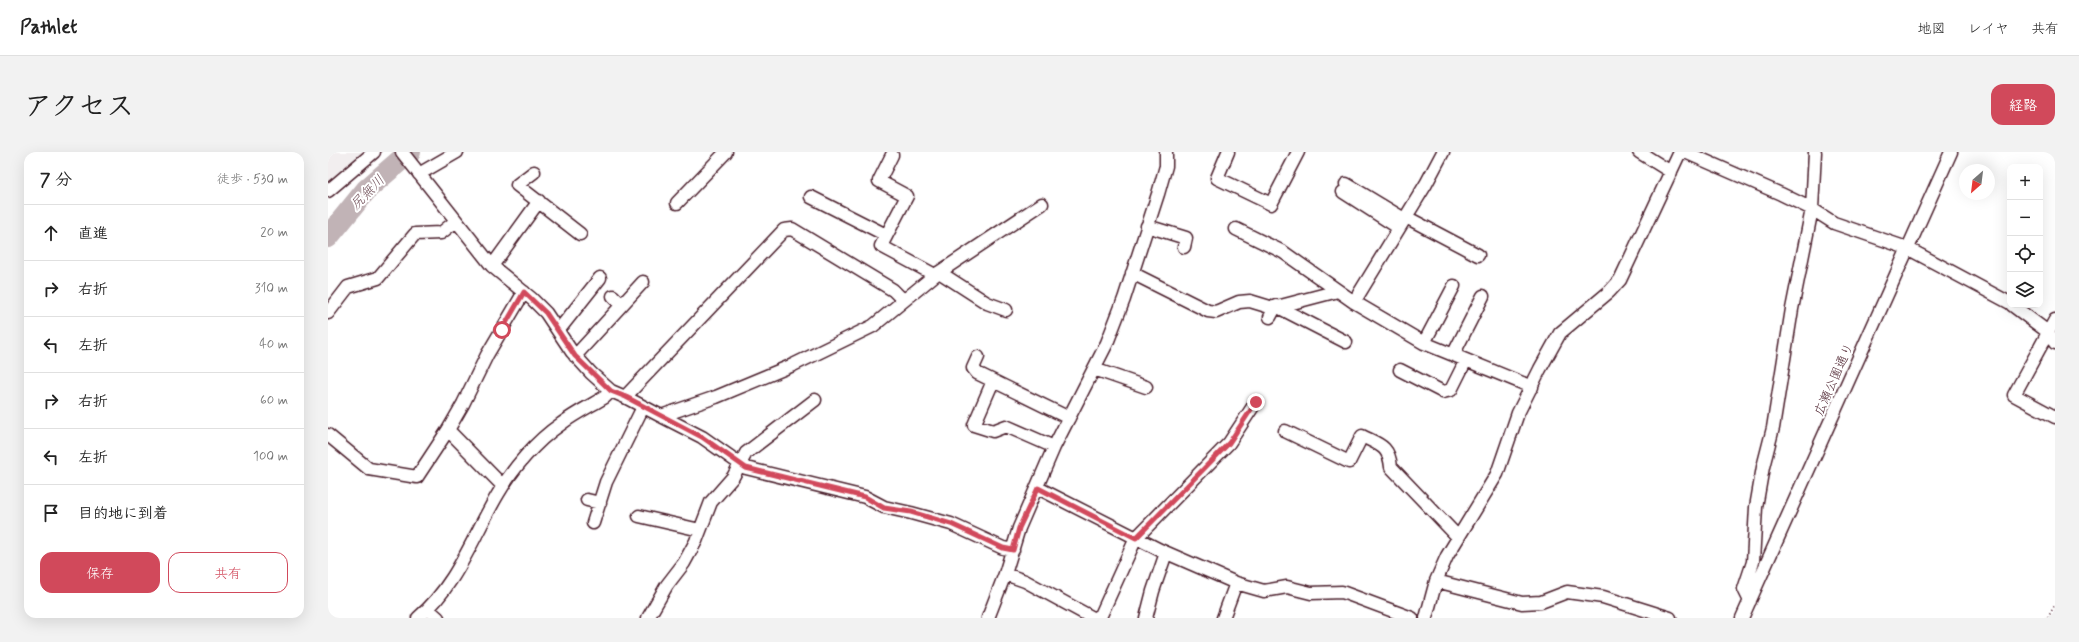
<!DOCTYPE html>
<html lang="ja">
<meta charset="utf-8">
<style>
:root{--surface:#fff;--page:#f2f2f2;--text:#222;--muted:#767676;--line:#e0e0e0;--accent:#d1495b}
body{margin:0;font-family:Mynerve,"Klee One",sans-serif;background:var(--page);color:var(--text)}
.controls{position:absolute;right:12px;top:12px;display:grid;overflow:hidden;border-radius:8px;box-shadow:0 4px 16px #0002}
.controls button{width:36px;height:36px;display:grid;place-items:center;padding:0;border:0;border-bottom:1px solid var(--line);background:var(--surface);color:var(--text);font:20px sans-serif}
.compass{position:absolute;left:1631px;top:12px;width:36px;height:36px;border-radius:50%;background:var(--surface);box-shadow:0 4px 16px #0002;rotate:208deg}
.stop{position:absolute;width:12px;height:12px;margin:-9px;border:3px solid #d1495b;border-radius:50%;background:#fff}
.stop.end{background:#d1495b;border-color:#fff;box-shadow:0 1px 4px #0008}
.list{margin:0;padding:0;list-style:none}
h2{display:flex;justify-content:space-between;align-items:center;height:52px;margin:0;padding:0 16px;font-size:17px}
h2 small{font-size:13px;font-weight:400;color:var(--muted)}
.list li{display:grid;grid-template-columns:26px 1fr auto;gap:12px;align-items:center;box-sizing:border-box;height:56px;padding:0 16px;border-top:1px solid var(--line)}
.list b{display:block;font-size:15px;white-space:nowrap}
.list em{font-size:13px;font-style:normal;color:var(--muted)}
.actions{display:flex;gap:8px;padding:12px 16px}
.actions a{flex:1;padding:9px 0;border:1px solid var(--accent);border-radius:12px;text-align:center;font-size:14px;color:var(--accent)}
.actions .main{background:var(--accent);color:#fff}
.icon{flex:none;width:22px;height:22px;fill:none;stroke:currentColor;stroke-width:2;stroke-linecap:round;stroke-linejoin:round}
.map{position:relative;flex:none;width:1727px;height:466px;overflow:hidden;border-radius:12px}
header{display:flex;align-items:center;gap:24px;box-sizing:border-box;height:56px;padding:0 20px;background:var(--surface);border-bottom:1px solid var(--line)}
header strong{font-size:19px}
nav{display:flex;gap:22px;margin-inline-start:auto;font-size:14px}
.intro{display:flex;align-items:center;justify-content:space-between;box-sizing:border-box;height:96px;padding:0 24px}
h1{margin:0;font-size:28px}
.button{padding:10px 18px;border-radius:12px;background:var(--accent);color:#fff;font-size:14px;font-weight:700}
main{display:flex;gap:24px;padding:0 24px}
aside{flex:1;background:var(--surface);border-radius:12px;box-shadow:0 4px 16px #0002}
.map>svg:first-child{display:block}
.built{fill:#f2eeef}
.lines{fill:none;stroke-linecap:round;stroke-linejoin:round}
.river{stroke:#c1b3b6;stroke-width:22}
.minor-casing{stroke:#4a1f2b;stroke-width:15}
.path{stroke:#4a1f2b;stroke-width:2;stroke-dasharray:1 3;stroke-linecap:butt}
.minor{stroke:#fff;stroke-width:12}
.route{stroke:#d1495b;stroke-width:5}
.labels{text-anchor:middle;stroke-width:4;stroke-linejoin:round;paint-order:stroke}
.street-label{font-size:13px;fill:#4a1f2b;stroke:#fff}
.water-label{font-size:14px;font-style:italic;fill:#74535c;stroke:#fff}
</style>
<header>
<strong>Pathlet</strong>
<nav><a>地図</a><a>レイヤ</a><a>共有</a></nav>
</header>
<div class="intro"><h1>アクセス</h1><a class="button">経路</a></div>
<main>
<aside>
<h2>7 分<small>徒歩 · 530 m</small></h2>
<ul class="list">
<li><svg class="icon" aria-label="ahead" viewBox="0 0 24 24"><path d="M12 20V5M6 11l6-6 6 6"/></svg><div><b>直進</b></div><em>20 m</em></li>
<li><svg class="icon" aria-label="right" viewBox="0 0 24 24"><path d="M7 20v-9h11M14 6l5 5-5 5"/></svg><div><b>右折</b></div><em>310 m</em></li>
<li><svg class="icon" aria-label="left" viewBox="0 0 24 24"><path d="M17 20v-9H6M10 6l-5 5 5 5"/></svg><div><b>左折</b></div><em>40 m</em></li>
<li><svg class="icon" aria-label="right" viewBox="0 0 24 24"><path d="M7 20v-9h11M14 6l5 5-5 5"/></svg><div><b>右折</b></div><em>60 m</em></li>
<li><svg class="icon" aria-label="left" viewBox="0 0 24 24"><path d="M17 20v-9H6M10 6l-5 5 5 5"/></svg><div><b>左折</b></div><em>100 m</em></li>
<li><svg class="icon" aria-label="arrive" viewBox="0 0 24 24"><path d="M6 21V4h12l-3 4 3 4H6"/></svg><div><b>目的地に到着</b></div></li>
</ul>
<div class="actions"><a class="main">保存</a><a>共有</a></div>
</aside>
<div class="map">
<svg width="1727" height="466" viewBox="0 0 1727 466">
<rect width="100%" height="100%" fill="#fff"/>
<filter id="ink" filterUnits="userSpaceOnUse"><feTurbulence type="fractalNoise" baseFrequency=".025" numOctaves="2"/><feDisplacementMap in="SourceGraphic" scale="8" xChannelSelector="R" yChannelSelector="G"/><feConvolveMatrix kernelMatrix="1 2 1 2 8 2 1 2 1" color-interpolation-filters="sRGB"/></filter>
<g filter="url(#ink)">
<path class="built" d="M 0,0 L 35,0 L 0,31 Z"/>
<g class="lines">
<path class="river" d="M 0,85 L 39,37 L 82,0"/>
<g class="minor-casing">
<path id="minor" d="M 74,0 L 164,114 L 204,147 L 218,161 L 244,200 L 263,221 L 283,239 L 297,245 L 333,264 L 388,245 L 465,213 L 545,174 L 607,123 L 714,52
M 900,0 L 889,26 L 943,52 L 970,0
M 1311,0 L 1343,20
M 1357,0 L 1453,42 L 1484,57 L 1506,71 L 1579,96 L 1682,151
M 564,3 L 551,29 L 579,44 L 553,94 L 607,123
M 206,20 L 189,33 L 252,82
M 91,22 L 129,0
M 1018,32 L 1076,67
M 0,39 L 46,0
M 1015,40 L 1071,76
M 483,45 L 558,83
M 349,51 L 398,0
M 1078,65 L 1150,103
M 819,74 L 858,86 L 856,95
M 908,77 L 955,100 L 1026,150 L 1096,191 L 1204,235
M 164,114 L 211,49
M 611,120 L 659,151 L 678,158
M 804,121 L 880,159 L 888,160 L 911,150 L 922,149 L 945,156 L 1010,139
M 285,144 L 294,153
M 1026,150 L 1098,32 L 1115,0
M 1684,153 L 1720,180 L 1727,191
M 0,161 L 20,135 L 50,126 L 87,82 L 113,81 L 128,69
M 942,165 L 948,154 L 1018,190
M 1727,168 L 1686,243 L 1727,265
M 230,179 L 272,126
M 1096,191 L 1126,134
M 1125,203 L 1155,144
M 247,204 L 315,130
M 650,205 L 645,216 L 649,221 L 741,266
M 766,217 L 818,235
M 1072,218 L 1115,240 L 1123,238 L 1138,208
M 665,229 L 646,273 L 665,279 L 678,274 L 726,295
M 297,245 L 456,78 L 464,77 L 565,138 L 575,148
M 333,264 L 374,285 L 418,316 L 537,345 L 556,355 L 583,361 L 623,372 L 675,396 L 685,398
M 957,279 L 1021,310 L 1034,284 C 1052,293 1061,294 1063,315 L 1130,385
M 0,283 L 41,317 L 89,325 L 120,278
M 175,334 L 120,278 L 135,252 L 159,203 L 196,140
M 710,336 L 832,398 L 908,431 L 936,439 L 959,435 L 983,441 L 1014,440 L 1084,466
M 259,348 L 272,351
M 311,364 L 372,378
M 265,371 L 278,330 L 315,255
M 677,422 L 697,429 L 765,466
M 1108,429 L 1194,451 L 1213,450 L 1239,440 L 1275,445 L 1342,466
M 1422,449 L 1416,437 L 1425,410 L 1428,355 L 1435,315 L 1445,276 L 1464,157 L 1484,57 L 1487,0
M 100,457 L 110,466
M 90,466 C 129,433 145,384 170,342 C 185,316 208,289 233,272 C 246,262 262,254 277,245 L 283,239
M 320,466 L 339,433 L 356,411 L 368,389 L 383,350 L 405,325 L 418,301 L 487,248
M 660,466 L 677,422 L 691,376 L 726,295 L 779,191 L 796,147 L 830,42 L 838,14 L 838,0
M 768,466 L 773,463 L 808,386 L 901,291 L 928,250
M 818,466 L 825,439 L 838,401
M 895,466 L 908,431
M 1098,466 L 1108,429 L 1119,404 L 1169,322 L 1190,261 L 1212,217 L 1232,181 L 1281,140 L 1292,128 L 1352,0
M 1414,466 L 1623,0"/>
</g>
<path class="path" d="M 1720,466 L 1727,452"/>
<use href="#minor" class="minor"/>
</g>
</g>
<g class="lines" filter="url(#ink)">
<path class="route" d="M 174,178 L 196,140 L 218,161 L 247,204 L 283,239 L 298,245 L 374,285 L 418,316 L 537,345 L 556,356 L 583,360 L 623,372 L 675,396 L 685,398 L 691,376 L 710,336 L 808,386 L 901,291 L 928,250"/>
</g>
<g class="labels">
<g class="street-label">
<text transform="translate(1505 227) rotate(-66)" y="5">広瀬公園通り</text>
</g>
<g class="water-label">
<text transform="translate(39 40) rotate(-46)" y="5">尻無川</text>
</g>
</g>
</svg>
<div class="controls">
<button>+</button>
<button>−</button>
<button><svg class="icon" aria-label="locate" viewBox="0 0 24 24"><circle cx="12" cy="12" r="6"/><path d="M12 2v4M12 18v4M2 12h4M18 12h4"/></svg></button>
<button><svg class="icon" aria-label="layers" viewBox="0 0 24 24"><path d="M12 4l9 5-9 5-9-5zM3 14l9 5 9-5"/></svg></button>
</div>
<svg class="compass" viewBox="-18 -18 36 36"><path d="M0-13l5 13h-10z" fill="#e53935"/><path d="M0 13l5-13h-10z" fill="#767676"/></svg>
<div class="stop" style="left:174px;top:178px"></div>
<div class="stop end" style="left:928px;top:250px"></div>
</div>
</main>
